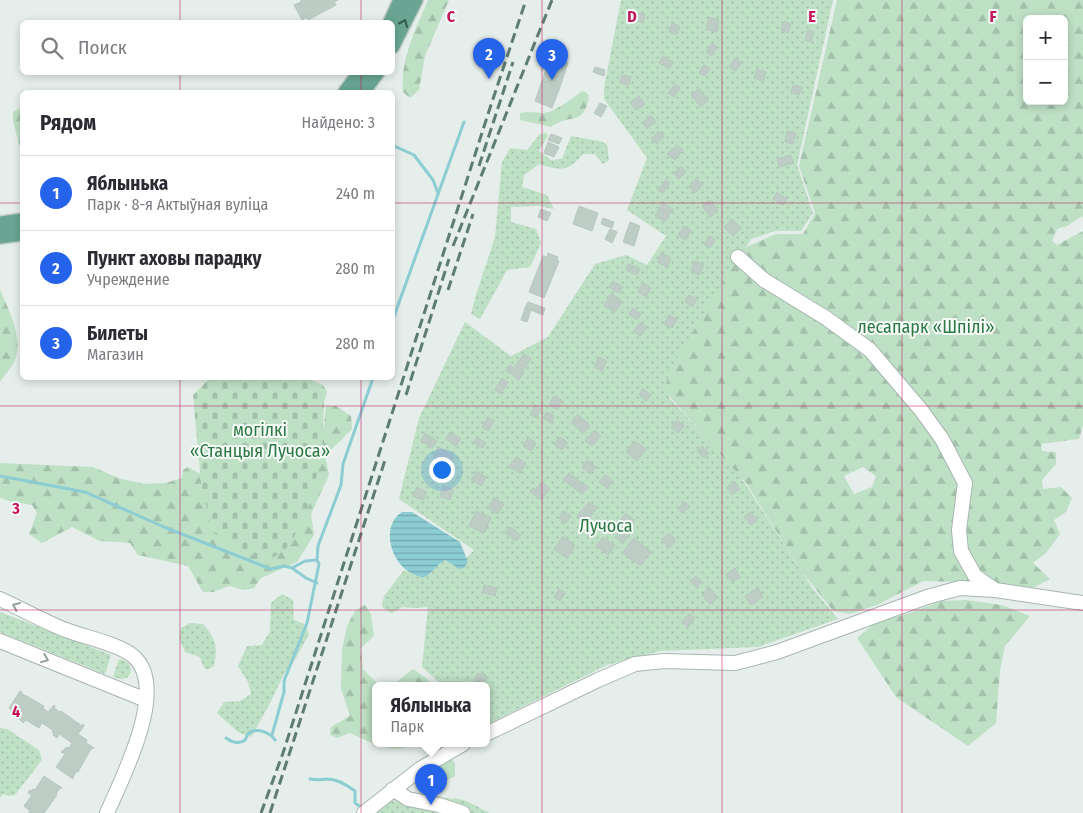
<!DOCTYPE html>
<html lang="ru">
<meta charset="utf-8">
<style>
:root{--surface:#fff;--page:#f7f7f7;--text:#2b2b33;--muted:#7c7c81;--line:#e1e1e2;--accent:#2563eb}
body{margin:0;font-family:"Fira Sans Condensed",sans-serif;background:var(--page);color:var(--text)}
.controls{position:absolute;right:15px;top:15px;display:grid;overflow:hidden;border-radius:8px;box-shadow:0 2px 8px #0003}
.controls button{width:45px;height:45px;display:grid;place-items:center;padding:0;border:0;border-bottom:1px solid var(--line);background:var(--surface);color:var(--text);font:25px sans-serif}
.you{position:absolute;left:441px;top:469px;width:18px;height:18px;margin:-12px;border:4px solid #fff;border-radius:50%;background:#1a73e8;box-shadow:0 0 0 8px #1a73e833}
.badge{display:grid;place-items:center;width:32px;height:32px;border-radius:50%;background:var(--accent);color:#fff;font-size:16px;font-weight:700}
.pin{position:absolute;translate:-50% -41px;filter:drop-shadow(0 1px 2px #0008)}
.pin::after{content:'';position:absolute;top:26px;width:18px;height:15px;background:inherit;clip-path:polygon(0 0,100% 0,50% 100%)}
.popup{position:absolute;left:372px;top:682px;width:118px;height:65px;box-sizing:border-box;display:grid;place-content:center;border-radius:8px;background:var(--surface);filter:drop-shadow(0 1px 4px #0005);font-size:16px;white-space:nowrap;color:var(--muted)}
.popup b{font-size:19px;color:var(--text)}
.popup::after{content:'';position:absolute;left:50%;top:100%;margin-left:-10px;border:10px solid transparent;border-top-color:var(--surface)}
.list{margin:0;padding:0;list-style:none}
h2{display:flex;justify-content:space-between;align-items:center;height:65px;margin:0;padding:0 20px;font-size:21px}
h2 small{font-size:16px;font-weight:400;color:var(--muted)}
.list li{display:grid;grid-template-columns:32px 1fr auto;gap:15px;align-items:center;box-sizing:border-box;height:75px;padding:0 20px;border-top:1px solid var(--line)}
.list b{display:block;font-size:19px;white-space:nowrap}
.list p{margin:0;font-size:16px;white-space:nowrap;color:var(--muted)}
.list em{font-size:16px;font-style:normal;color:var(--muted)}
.icon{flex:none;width:28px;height:28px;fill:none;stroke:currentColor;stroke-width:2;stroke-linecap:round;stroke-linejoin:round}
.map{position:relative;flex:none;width:1083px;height:813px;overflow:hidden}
.search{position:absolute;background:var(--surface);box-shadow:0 2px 8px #0003;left:20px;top:20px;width:375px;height:55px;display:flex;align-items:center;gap:12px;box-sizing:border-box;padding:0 18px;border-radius:8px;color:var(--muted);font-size:19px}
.panel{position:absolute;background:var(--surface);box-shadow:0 2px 8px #0003;left:20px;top:90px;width:375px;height:290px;border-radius:8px}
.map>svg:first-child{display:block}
.grass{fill:url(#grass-dots)}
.forest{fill:url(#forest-firs);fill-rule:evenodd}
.cemetery{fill:url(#cemetery-stones)}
.water{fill:url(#water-rules)}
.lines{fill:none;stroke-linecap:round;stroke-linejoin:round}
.stream{stroke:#8ccdd4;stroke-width:3}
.building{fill:#bdccc5;stroke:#b7c8c0}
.minor-casing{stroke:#a7b7b1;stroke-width:16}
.major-casing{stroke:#c1cac7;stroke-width:18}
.minor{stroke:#fff;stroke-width:14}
.major{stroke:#69a592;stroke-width:15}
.rail{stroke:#5e7c72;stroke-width:3;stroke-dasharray:10 5;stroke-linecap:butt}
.oneway{stroke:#345a4e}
.oneway2{stroke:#91a09b}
.grid{fill:none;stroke:#c2185b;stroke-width:1;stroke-opacity:0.55}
.labels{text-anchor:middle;stroke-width:4;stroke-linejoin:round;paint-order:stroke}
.park-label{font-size:18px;fill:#2c7945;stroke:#f6fbf8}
.grid-label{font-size:16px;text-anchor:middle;font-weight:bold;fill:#c2185b;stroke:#f6fbf8;stroke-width:4;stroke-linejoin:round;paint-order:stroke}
</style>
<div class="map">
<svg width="1083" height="813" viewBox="0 0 1083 813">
<defs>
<pattern id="grass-dots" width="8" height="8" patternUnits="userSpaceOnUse" patternTransform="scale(1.25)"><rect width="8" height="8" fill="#bee0c5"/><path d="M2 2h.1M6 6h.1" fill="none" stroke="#a3c1aa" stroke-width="1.8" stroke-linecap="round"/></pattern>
<pattern id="forest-firs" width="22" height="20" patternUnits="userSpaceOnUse" patternTransform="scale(1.25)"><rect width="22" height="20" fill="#bee0c5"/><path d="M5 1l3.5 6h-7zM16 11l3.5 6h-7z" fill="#a3c1aa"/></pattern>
<pattern id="cemetery-stones" width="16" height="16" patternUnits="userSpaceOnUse" patternTransform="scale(1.25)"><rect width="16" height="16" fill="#bee0c5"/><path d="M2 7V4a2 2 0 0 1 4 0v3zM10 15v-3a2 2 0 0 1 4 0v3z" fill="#a3c1aa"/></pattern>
<pattern id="water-rules" width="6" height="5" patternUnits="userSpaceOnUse" patternTransform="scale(1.25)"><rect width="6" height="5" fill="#8ccdd4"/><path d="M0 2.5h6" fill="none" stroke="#72a8ad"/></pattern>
</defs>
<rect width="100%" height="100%" fill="#e5eeea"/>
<path class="grass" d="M 621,0 L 833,0 L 797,165 L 813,213 L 801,231 L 775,231 L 751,239 L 674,369 L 669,398 L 735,468 L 813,589 L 838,619 L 758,647 L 660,651 L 607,665 L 486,725 L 486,686 L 443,686 L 422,667 L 428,607 L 414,608 L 403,607 L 391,613 L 382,607 L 384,596 L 404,570 L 418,576 L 431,573 L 436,564 L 445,560 L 458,567 L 474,550 L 399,499 L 419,418 L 465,322 L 511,356 L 548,337 L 595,264 L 626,255 L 647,265 L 666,236 L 627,210 L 647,158 L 604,99 L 604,88 Z
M 547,133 L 547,137 L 539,151 L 551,160 L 562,159 L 571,136 L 599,141 L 607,144 L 609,160 L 603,164 L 595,154 L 583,154 C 568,172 561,171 539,164 L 524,175 L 522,187 L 547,195 L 554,209 L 539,206 L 511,207 L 511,222 L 536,229 L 541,243 L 530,267 L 507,270 L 480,319 L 471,314 L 475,298 L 495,237 L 502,162 L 510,148 L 527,150 L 540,134 Z
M 282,594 L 293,600 L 294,620 L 304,624 L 309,634 L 296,658 L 284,674 L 269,705 L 251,737 L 238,732 L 217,713 L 224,702 L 240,701 L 251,694 L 248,682 L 238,666 L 247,646 L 262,645 L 270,631 L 271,603 Z
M 0,612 L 111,655 L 105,674 L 0,632 Z
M 190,623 L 203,624 C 216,639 218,647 214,666 L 207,670 L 203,666 L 200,657 L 185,652 L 179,639 L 181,628 Z
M 119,659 C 126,661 131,663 131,672 L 127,678 L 121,679 L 113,677 Z
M 0,728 L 7,729 L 39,750 L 42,760 L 15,795 L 8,796 L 3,794 L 0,798 Z
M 424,794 L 452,799 C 462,796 480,809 490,813 L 375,813 L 389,802 L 397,800 L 399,802 Z"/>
<path class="forest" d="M 428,0 L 449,0 L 425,56 L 419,90 L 410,98 L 403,92 C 400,59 416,29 428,0 Z
M 837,0 L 1083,0 L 1083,218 L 1082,216 L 1067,226 L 1057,229 L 1052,241 L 1057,245 L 1083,231 L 1083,425 L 1079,439 L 1041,444 L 1042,451 L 1056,452 L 1056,464 L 1042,480 L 1043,489 L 1061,487 L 1072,498 L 1066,512 L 1054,520 L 1060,534 L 1046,553 L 1033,563 L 1050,579 L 1033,588 L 963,582 L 923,581 L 877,605 L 850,614 L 833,611 L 802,572 L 746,483 L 670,397 L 666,385 L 669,372 L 742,249 L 776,234 L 803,234 L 815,213 L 799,166 ZM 1027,19 L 1064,19 L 1064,101 L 1027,101 ZM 863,467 L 876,476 L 872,487 L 854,494 L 844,476 Z
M 582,91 L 587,93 L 589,96 C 583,128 572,112 551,127 L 520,120 L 520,113 C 529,111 536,113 544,113 C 553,113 575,97 582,91 Z
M 22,107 L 22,153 L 21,151 L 13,121 L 13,112 Z
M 0,289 C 8,310 25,339 14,362 C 11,369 4,375 0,382 Z
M 326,406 L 336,406 L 351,416 L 352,429 L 325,456 L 329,475 L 311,514 L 314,535 L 297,562 L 261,578 L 254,588 L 244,590 L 229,586 L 213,592 L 203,592 L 188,566 L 138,555 L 130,543 L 100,541 L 72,527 L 42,543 L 29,534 L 37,513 L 32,505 L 9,501 L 0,498 L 0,463 L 93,467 L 118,478 L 144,484 L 166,483 L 182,478 L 183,470 L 188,467 L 220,485 L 307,453 L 324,426 Z
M 966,600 L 1002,605 L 1030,616 L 1005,646 L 1000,671 L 996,723 L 968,746 L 896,697 L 857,638 L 875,623 L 910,613 L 941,601 Z
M 365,605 L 371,614 L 374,636 L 361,648 L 363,669 L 378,684 L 393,685 L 413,669 L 426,678 L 433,686 L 376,686 L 376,744 L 411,744 C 395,757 366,740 350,733 L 337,738 L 330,735 L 331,727 L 350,716 L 341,688 L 342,650 L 347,626 L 355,611 Z
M 452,759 L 455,764 L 455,776 C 445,782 440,781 432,774 L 431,768 L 444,760 Z"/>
<path class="cemetery" d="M 210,378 L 306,378 L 323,385 L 327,392 L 324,402 L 322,451 L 311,501 L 290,545 L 266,563 L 212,532 L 201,483 L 193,395 Z"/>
<path class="water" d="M 402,512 L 412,512 L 460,542 L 468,562 L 464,568 L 460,569 L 445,560 C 436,565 431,575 424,577 C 420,578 416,575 413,574 C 392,565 379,527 402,512 Z"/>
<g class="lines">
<path class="stream" d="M 392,145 L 414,155 L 433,180 L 438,193
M 392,322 L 464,122
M 0,476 L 85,492 L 164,527 L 271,569 L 284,566 L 292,568 L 305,561 L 317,560
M 292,568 L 306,578 L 317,583
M 272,735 L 284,692 L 284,681 L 307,623 L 319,564 L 317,560 L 318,546 L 341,485 L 343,464 L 373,378
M 226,738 C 231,742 239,745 245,740 C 248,736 245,736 249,733 C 257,727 271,733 275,740
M 310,779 C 316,780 320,780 327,779 C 337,779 347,785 355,791 L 355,803 L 362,808"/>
</g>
<path class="building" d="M 301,0 L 338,0 L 334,2 L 336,5 L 308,20 L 307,17 L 302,20 L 294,5 L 301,2 Z
M 638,13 L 645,15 L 643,23 L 636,21 Z
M 709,17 L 719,20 L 717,32 L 706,30 Z
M 784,21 L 791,24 L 788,33 L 781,30 Z
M 672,23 L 680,26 L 677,34 L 669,32 Z
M 808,30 L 814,32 L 811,42 L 805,40 Z
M 712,43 L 717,47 L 712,56 L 706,52 Z
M 663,56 L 673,62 L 669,69 L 659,63 Z
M 550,57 L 568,63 L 560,87 L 542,81 Z
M 735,58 L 742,62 L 736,71 L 729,67 Z
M 704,65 L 710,68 L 705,76 L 699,73 Z
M 595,67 L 605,70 L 604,76 L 593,72 Z
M 757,69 L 766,72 L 763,81 L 754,78 Z
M 622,75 L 631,77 L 629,85 L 620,83 Z
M 542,81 L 560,87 L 552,108 L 535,101 Z
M 675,84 L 680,88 L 674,97 L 668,93 Z
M 793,85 L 802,87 L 799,95 L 791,93 Z
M 699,89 L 708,100 L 701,107 L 691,95 Z
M 639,96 L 645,104 L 636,110 L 630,102 Z
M 600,103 L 607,106 L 601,117 L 594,113 Z
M 651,116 L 656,122 L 647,128 L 642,123 Z
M 659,131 L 664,136 L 657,144 L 651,139 Z
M 787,131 L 796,133 L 793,144 L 785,142 Z
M 551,134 L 562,138 L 559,144 L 548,140 Z
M 548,142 L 559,147 L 554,157 L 544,153 Z
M 677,145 L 683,150 L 675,160 L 667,154 L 673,148 L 674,149 Z
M 791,155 L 793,163 L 779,167 L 777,159 Z
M 681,167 L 686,172 L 679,179 L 674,173 Z
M 696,179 L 703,185 L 695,193 L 689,187 Z
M 666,180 L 670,183 L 663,193 L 658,190 Z
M 777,192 L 787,199 L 783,205 L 773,199 Z
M 710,200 L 718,211 L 710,217 L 702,206 Z
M 662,203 L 673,209 L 665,222 L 655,216 Z
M 579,206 L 598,213 L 592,231 L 573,224 Z
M 541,209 L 551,213 L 547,221 L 538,217 Z
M 603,218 L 614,222 L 612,228 L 601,224 Z
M 732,219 L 741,228 L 733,236 L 724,227 Z
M 630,222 L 640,226 L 634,246 L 623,242 Z
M 684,226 L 691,231 L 685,240 L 678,235 Z
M 610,229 L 617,232 L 612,243 L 605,239 Z
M 710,236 L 715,240 L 710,248 L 704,244 Z
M 548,253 L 558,257 L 557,260 L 559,261 L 544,298 L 529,292 L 543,256 L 547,257 Z
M 661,253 L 671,258 L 667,267 L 657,262 Z
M 695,261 L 704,265 L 699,275 L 691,271 Z
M 628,264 L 640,269 L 637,275 L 626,270 Z
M 613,281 L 623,287 L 619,293 L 609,287 Z
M 643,283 L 651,288 L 646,297 L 638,292 Z
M 611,294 L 622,301 L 615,312 L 604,306 Z
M 689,295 L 697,299 L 693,307 L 685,302 Z
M 528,302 L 545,308 L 543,315 L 525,308 Z
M 525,308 L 531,310 L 527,322 L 521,320 Z
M 633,308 L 641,314 L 637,320 L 629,314 Z
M 669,315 L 677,319 L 672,328 L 664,324 Z
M 640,323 L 647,327 L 640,336 L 634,331 Z
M 524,354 L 531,359 L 522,371 L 515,366 Z
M 599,357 L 607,361 L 602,371 L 594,367 Z
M 510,365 L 523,374 L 519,380 L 506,370 Z
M 502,378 L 508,382 L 501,394 L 495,390 Z
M 643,389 L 651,395 L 646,401 L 639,395 Z
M 554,396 L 562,400 L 557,410 L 549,405 Z
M 535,405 L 541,409 L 536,418 L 530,414 Z
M 547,412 L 554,416 L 551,423 L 543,418 Z
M 578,414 L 590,426 L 583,434 L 571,422 Z
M 488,417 L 494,421 L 488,431 L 482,427 Z
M 677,420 L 684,426 L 678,433 L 671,427 Z
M 595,430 L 601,436 L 592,446 L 585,441 Z
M 450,432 L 461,439 L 456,446 L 446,439 Z
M 425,433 L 437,441 L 432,448 L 421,441 Z
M 560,437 L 568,443 L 562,450 L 554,444 Z
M 477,438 L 486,443 L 483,448 L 473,443 Z
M 528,438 L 536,443 L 531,451 L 523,446 Z
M 635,441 L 646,449 L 637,461 L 626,452 Z
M 702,446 L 709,453 L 704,458 L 697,451 Z
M 439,447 L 454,456 L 444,473 L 437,468 L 441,461 L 433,457 Z
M 516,457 L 526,463 L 520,473 L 509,467 Z
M 587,460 L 596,467 L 590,474 L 582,467 Z
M 476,471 L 486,477 L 481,486 L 471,480 Z
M 569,473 L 588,487 L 582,494 L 563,480 Z
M 605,475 L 613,481 L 607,488 L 599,482 Z
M 734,481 L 740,489 L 732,495 L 727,487 Z
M 541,482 L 550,489 L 544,496 L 536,490 Z
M 443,486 L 453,489 L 450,500 L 440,496 Z
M 417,487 L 427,492 L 423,500 L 413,496 Z
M 533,488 L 544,496 L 542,500 L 530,492 Z
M 494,498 L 504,504 L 498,514 L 488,508 Z
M 589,502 L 597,508 L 586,523 L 577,516 Z
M 685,502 L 690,507 L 682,513 L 678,508 Z
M 476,511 L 491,518 L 484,533 L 469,526 Z
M 564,511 L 571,516 L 566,523 L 559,518 Z
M 750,512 L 757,520 L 751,525 L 744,517 Z
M 626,513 L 635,521 L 628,530 L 618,523 Z
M 510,527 L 521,535 L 516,541 L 505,533 Z
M 623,528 L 630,534 L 623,543 L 615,537 Z
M 669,533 L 676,541 L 669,548 L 661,540 Z
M 563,536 L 575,546 L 567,558 L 554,549 Z
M 603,537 L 615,546 L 608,555 L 596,546 Z
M 634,538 L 651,552 L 640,566 L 622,553 Z
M 735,568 L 740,577 L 732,582 L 726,574 Z
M 696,576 L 702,582 L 696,587 L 690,581 Z
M 484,585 L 497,588 L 495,596 L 483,592 Z
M 709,588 L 718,597 L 710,604 L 702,595 Z
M 758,588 L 763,597 L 751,605 L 745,596 Z
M 559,589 L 565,593 L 560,601 L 554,597 Z
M 689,614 L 695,618 L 688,627 L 682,622 Z
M 477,673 L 486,675 L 485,683 L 475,681 Z
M 20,691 L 22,692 L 21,693 L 44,706 L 43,708 L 48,712 L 54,705 L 55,707 L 54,708 L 60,712 L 61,711 L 82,726 L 83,724 L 84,726 L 78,734 L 87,740 L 86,743 L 94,748 L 91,749 L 78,772 L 77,771 L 73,777 L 73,779 L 56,767 L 65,754 L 61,752 L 67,747 L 69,748 L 72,743 L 59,734 L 57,738 L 53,735 L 54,734 L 52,732 L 53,730 L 42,723 L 39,728 L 26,720 L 23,723 L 18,718 L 20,715 L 9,708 Z
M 44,776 L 62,788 L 60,788 L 56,794 L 57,795 L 44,813 L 28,813 L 30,811 L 24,806 L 32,795 L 28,793 L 30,790 L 32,791 L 33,789 L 35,790 Z"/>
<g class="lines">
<g class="minor-casing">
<path id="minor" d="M 738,257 L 764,280 L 826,318 L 870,350 L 921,410 L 942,439 L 965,483 L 959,530 L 961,551 L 975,576 L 995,590
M 0,599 C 22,609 43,621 66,630 C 83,637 120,644 133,656 C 170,687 122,778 107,813
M 0,641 L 146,700
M 486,734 L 598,680 L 635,664 L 664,661 L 735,663 L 777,652 L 927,597 L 960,588 L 995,590 L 1083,603
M 393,789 L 408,799 L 439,805 L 463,813
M 364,813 L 420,769 L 463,744"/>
</g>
<g class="major-casing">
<path id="major" d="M 391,22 L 401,0
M 392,46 L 415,0
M 346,92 L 361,72
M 362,92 L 377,72
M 0,224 L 22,221
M 0,236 L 22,233"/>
</g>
<use href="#minor" class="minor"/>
<use href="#major" class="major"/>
<path class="rail" d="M 479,166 L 513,62
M 453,246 L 552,0
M 448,290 L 473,214
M 406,395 L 449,259
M 261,813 L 283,753 L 490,108 L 526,0
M 270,813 L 386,457"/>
</g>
<defs><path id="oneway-chevron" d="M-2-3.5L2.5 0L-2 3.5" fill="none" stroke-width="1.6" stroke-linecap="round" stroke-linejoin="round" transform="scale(1.25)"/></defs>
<use class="oneway" href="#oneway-chevron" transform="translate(404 23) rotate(-66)"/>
<g class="oneway2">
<use href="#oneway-chevron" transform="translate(16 606) rotate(-155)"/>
<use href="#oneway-chevron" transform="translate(45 659) rotate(22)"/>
</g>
<path class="grid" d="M 180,0 L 180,22M 361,0 L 361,22M 542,0 L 542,813M 722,0 L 722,813M 902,0 L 902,813M 180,72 L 180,92M 361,72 L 361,92M 0,203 L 22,203M 392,203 L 1083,203M 180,378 L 180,813M 361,378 L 361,813M 0,406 L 1083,406M 0,610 L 1083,610"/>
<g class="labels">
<g class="park-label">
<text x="926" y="333">лесапарк «Шпілі»</text>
<text x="260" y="436">могілкі<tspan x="260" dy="21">«Станцыя Лучоса»</tspan></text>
<text x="606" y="532">Лучоса</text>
</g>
</g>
<g class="grid-label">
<text x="451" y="22">C</text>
<text x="632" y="22">D</text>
<text x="812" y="22">E</text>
<text x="993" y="22">F</text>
<text x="16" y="514">3</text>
<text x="16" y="717">4</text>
</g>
</svg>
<div class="controls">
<button>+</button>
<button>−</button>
</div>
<div class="you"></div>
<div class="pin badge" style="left:431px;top:805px">1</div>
<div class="popup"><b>Яблынька</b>Парк</div>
<div class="pin badge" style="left:489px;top:79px">2</div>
<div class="pin badge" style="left:552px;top:80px">3</div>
<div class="search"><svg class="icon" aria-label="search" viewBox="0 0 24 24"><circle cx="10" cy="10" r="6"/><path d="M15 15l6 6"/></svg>Поиск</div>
<section class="panel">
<h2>Рядом<small>Найдено: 3</small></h2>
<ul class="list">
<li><span class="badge">1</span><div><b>Яблынька</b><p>Парк · 8-я Актыўная вуліца</p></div><em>240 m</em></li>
<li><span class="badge">2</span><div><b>Пункт аховы парадку</b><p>Учреждение</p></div><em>280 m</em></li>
<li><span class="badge">3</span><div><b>Билеты</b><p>Магазин</p></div><em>280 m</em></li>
</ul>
</section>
</div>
